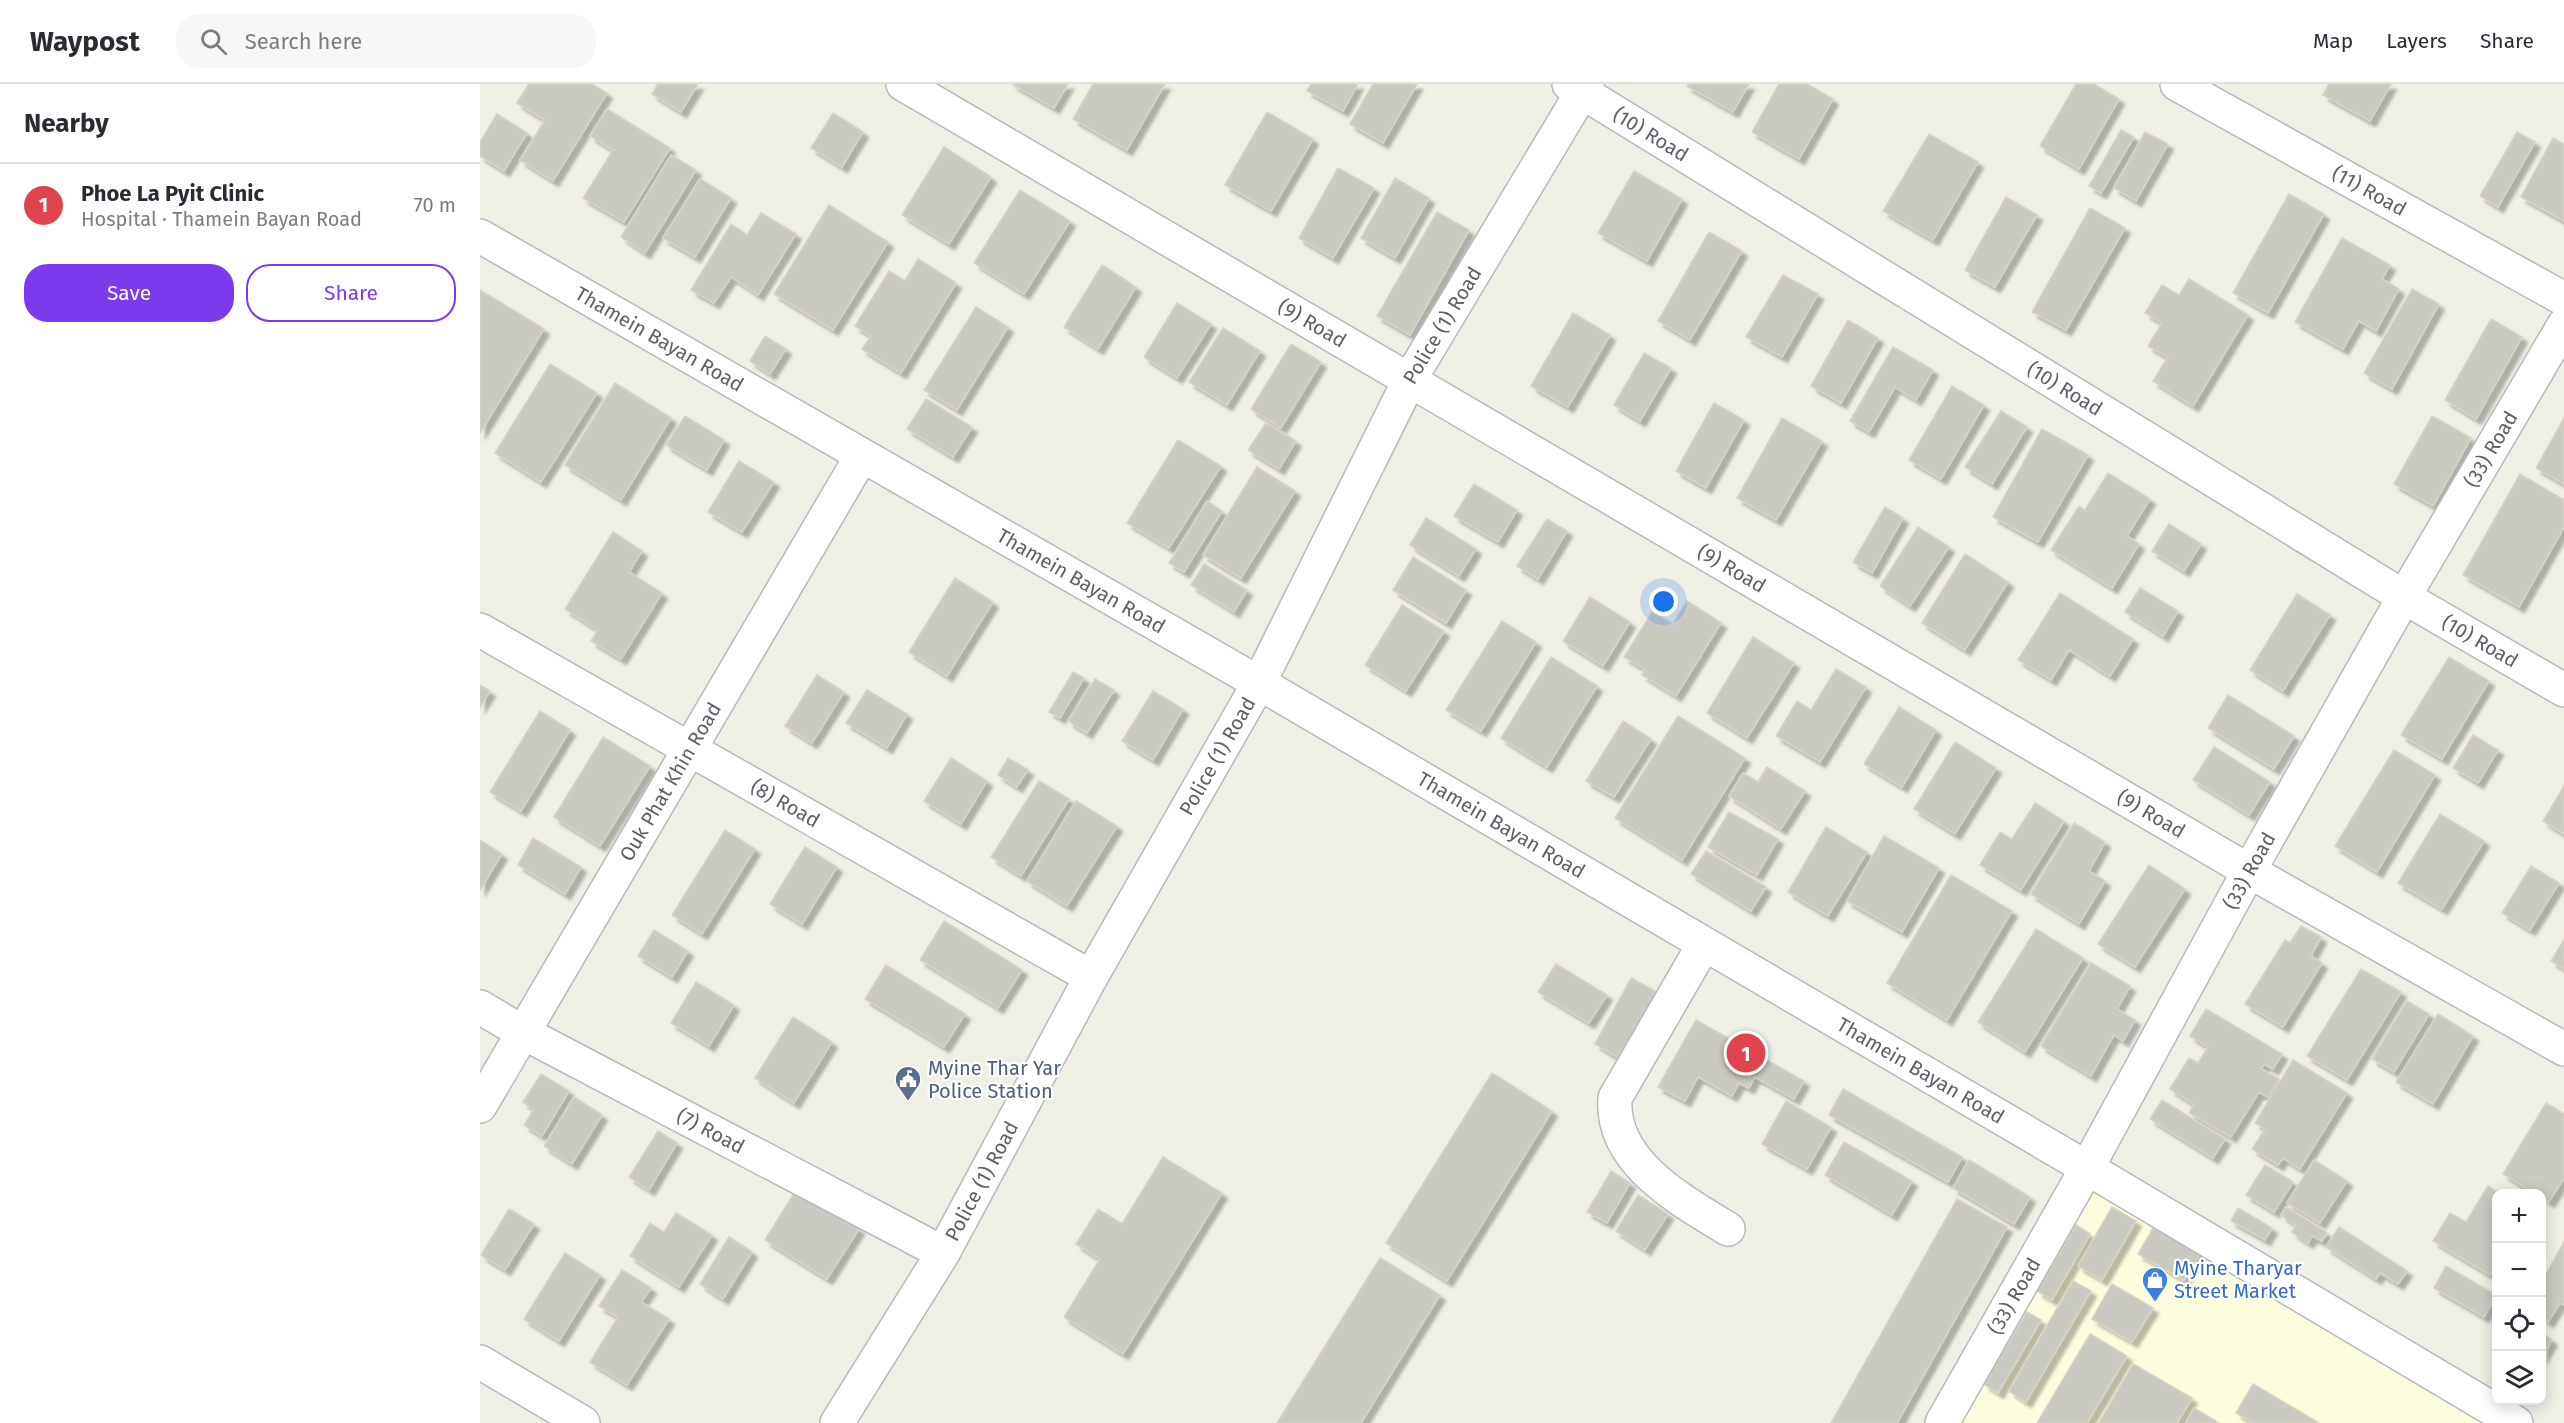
<!DOCTYPE html>
<meta charset="utf-8">
<style>
:root{--surface:#fff;--page:#f7f7f7;--text:#2b2b33;--muted:#7c7c81;--line:#e1e1e2;--accent:#7c3aed}
body{margin:0;font-family:"Fira Sans",sans-serif;background:var(--page);color:var(--text)}
.controls{position:absolute;right:18px;bottom:18px;display:grid;overflow:hidden;border-radius:12px;box-shadow:0 3px 15px #0003}
.controls button{width:54px;height:54px;display:grid;place-items:center;padding:0;border:0;border-bottom:2px solid var(--line);background:var(--surface);color:var(--text);font:30px sans-serif}
.you{position:absolute;left:1184px;top:518px;width:21px;height:21px;margin:-15px;border:4px solid #fff;border-radius:50%;background:#1a73e8;box-shadow:0 0 0 9px #1a73e833}
.badge{display:grid;place-items:center;width:39px;height:39px;border-radius:50%;background:var(--accent);color:#fff;font-size:20px;font-weight:700}
.pin{position:absolute;translate:-50% -50%;border:3px solid #fff;box-shadow:0 2px 6px #0006}
.list{margin:0;padding:0;list-style:none}
h2{display:flex;justify-content:space-between;align-items:center;height:78px;margin:0;padding:0 24px;font-size:26px}
h2 small{font-size:20px;font-weight:400;color:var(--muted)}
.list li{display:grid;grid-template-columns:39px 1fr auto;gap:18px;align-items:center;box-sizing:border-box;height:84px;padding:0 24px;border-top:2px solid var(--line)}
.list b{display:block;font-size:22px;white-space:nowrap}
.list p{margin:0;font-size:20px;white-space:nowrap;color:var(--muted)}
.list em{font-size:20px;font-style:normal;color:var(--muted)}
.actions{display:flex;gap:12px;padding:18px 24px}
.actions a{flex:1;padding:14px 0;border:2px solid var(--accent);border-radius:24px;text-align:center;font-size:21px;color:var(--accent)}
.actions .main{background:var(--accent);color:#fff}
.icon{flex:none;width:33px;height:33px;fill:none;stroke:currentColor;stroke-width:2;stroke-linecap:round;stroke-linejoin:round}
.map{position:relative;flex:none;width:2084px;height:1339px;overflow:hidden}
header{display:flex;align-items:center;gap:36px;box-sizing:border-box;height:84px;padding:0 30px;background:var(--surface);border-bottom:2px solid var(--line)}
header strong{font-size:28px}
nav{display:flex;gap:33px;margin-inline-start:auto;font-size:21px}
.search{width:420px;height:54px;background:var(--page);display:flex;align-items:center;gap:15px;box-sizing:border-box;padding:0 21px;border-radius:24px;color:var(--muted);font-size:22px}
main{display:flex}
aside{flex:1;background:var(--surface)}
.map>svg:first-child{display:block}
.commercial{fill:#fcfddd}
.building{fill:#cacac2;stroke:#d4d3c4;stroke-width:1.5;filter:url(#shadow)}
.lines{fill:none;stroke-linecap:round;stroke-linejoin:round}
.minor-casing{stroke:#b8b9bf;stroke-width:36}
.minor{stroke:#fff;stroke-width:33}
.labels{text-anchor:middle;stroke-width:4.5;stroke-linejoin:round;paint-order:stroke}
.street-label{font-size:20px;fill:#5d5f66;stroke:#fff}
.service-label{font-size:20px;fill:#4e5e75;stroke:#fff;text-anchor:start}
.shop-label{font-size:20px;fill:#366cbe;stroke:#fff;text-anchor:start}
</style>
<header>
<strong>Waypost</strong>
<div class="search"><svg class="icon" aria-label="search" viewBox="0 0 24 24"><circle cx="10" cy="10" r="6"/><path d="M15 15l6 6"/></svg>Search here</div>
<nav><a>Map</a><a>Layers</a><a>Share</a></nav>
</header>
<main>
<aside>
<h2>Nearby<small></small></h2>
<ul class="list">
<li><span class="badge" style="background:#e0444e">1</span><div><b>Phoe La Pyit Clinic</b><p>Hospital · Thamein Bayan Road</p></div><em>70 m</em></li>
</ul>
<div class="actions"><a class="main">Save</a><a>Share</a></div>
</aside>
<div class="map">
<svg width="2084" height="1339" viewBox="0 0 2084 1339">
<defs>
<filter id="shadow"><feDropShadow dx="5.5" dy="5.5" stdDeviation="1.5" flood-color="#0004"/></filter>
</defs>
<rect width="100%" height="100%" fill="#efefe6"/>
<path class="commercial" d="M 1609,1100 L 2011,1339 L 1472,1339 Z"/>
<path class="building" d="M 49,0 L 112,0 L 127,9 L 73,97 L 40,76 L 65,36 L 37,19 Z
M 178,0 L 218,0 L 201,28 L 172,10 Z
M 532,0 L 588,0 L 574,24 Z
M 613,0 L 685,0 L 647,66 L 593,35 Z
M 831,0 L 878,0 L 863,27 L 827,7 Z
M 893,0 L 937,0 L 903,59 L 870,40 Z
M 1209,0 L 1269,0 L 1253,28 L 1207,2 Z
M 1299,0 L 1327,0 L 1353,15 L 1319,75 L 1272,48 Z
M 1596,0 L 1614,0 L 1639,15 L 1599,85 L 1560,62 Z
M 1849,0 L 1911,0 L 1890,37 L 1843,11 Z
M 127,25 L 190,64 L 144,138 L 103,114 L 133,66 L 110,52 Z
M 787,28 L 833,55 L 791,127 L 745,101 Z
M 353,29 L 383,48 L 362,83 L 331,64 Z
M 17,30 L 47,49 L 24,87 L 0,72 L 0,58 Z
M 1641,46 L 1654,53 L 1621,109 L 1609,102 Z
M 1665,48 L 1688,60 L 1656,117 L 1634,104 Z
M 2037,48 L 2055,58 L 2018,123 L 2000,112 Z
M 1449,50 L 1498,78 L 1453,156 L 1403,127 Z
M 2073,54 L 2084,60 L 2084,137 L 2041,113 Z
M 464,63 L 511,93 L 469,160 L 422,131 Z
M 191,71 L 216,86 L 165,169 L 141,153 Z
M 858,84 L 894,104 L 853,174 L 819,154 Z
M 1154,87 L 1202,115 L 1167,177 L 1118,149 Z
M 915,94 L 949,114 L 915,174 L 881,154 Z
M 220,95 L 251,114 L 215,173 L 183,154 Z
M 540,106 L 590,137 L 544,210 L 494,179 Z
M 1809,110 L 1844,130 L 1788,229 L 1753,209 Z
M 1526,113 L 1557,131 L 1515,203 L 1485,186 Z
M 349,121 L 408,158 L 353,246 L 294,210 Z
M 1610,124 L 1645,144 L 1586,246 L 1552,228 Z
M 957,128 L 989,146 L 930,251 L 897,232 Z
M 281,129 L 316,150 L 278,211 L 251,193 L 234,219 L 211,206 L 251,140 L 267,151 Z
M 1229,148 L 1262,167 L 1210,256 L 1178,237 Z
M 1862,154 L 1910,181 L 1902,195 L 1919,205 L 1896,247 L 1879,237 L 1863,265 L 1815,238 Z
M 438,175 L 476,199 L 421,289 L 382,265 L 391,252 L 375,242 L 409,187 L 425,197 Z
M 622,181 L 656,203 L 618,265 L 584,243 Z
M 1303,191 L 1338,210 L 1302,273 L 1266,253 Z
M 1709,195 L 1768,231 L 1713,322 L 1673,297 L 1688,273 L 1668,262 L 1682,239 L 1665,229 L 1682,201 L 1699,211 Z
M 1932,205 L 1959,220 L 1912,305 L 1884,289 Z
M 0,206 L 64,245 L 0,349 Z
M 697,219 L 731,240 L 697,294 L 664,273 Z
M 496,223 L 528,243 L 477,326 L 444,306 Z
M 1093,229 L 1130,251 L 1088,323 L 1051,302 Z
M 2011,235 L 2042,253 L 1996,335 L 1965,316 Z
M 1368,236 L 1398,254 L 1361,319 L 1331,302 Z
M 743,244 L 780,267 L 747,321 L 709,298 Z
M 285,252 L 306,265 L 290,290 L 270,277 Z
M 811,260 L 841,278 L 801,344 L 771,325 Z
M 1413,263 L 1453,286 L 1436,316 L 1415,303 L 1389,348 L 1370,337 Z
M 1164,269 L 1191,284 L 1160,337 L 1134,321 Z
M 70,280 L 117,309 L 61,398 L 15,369 Z
M 135,299 L 191,334 L 141,416 L 85,381 Z
M 1472,302 L 1504,321 L 1461,395 L 1429,376 Z
M 446,315 L 492,343 L 473,373 L 427,345 Z
M 1234,319 L 1264,336 L 1226,404 L 1196,387 Z
M 1521,327 L 1547,343 L 1512,400 L 1485,383 Z
M 205,332 L 244,356 L 227,386 L 186,361 Z
M 1952,332 L 1991,354 L 1953,422 L 1914,400 Z
M 1302,334 L 1342,357 L 1296,436 L 1257,414 Z
M 2084,334 L 2084,400 L 2056,384 Z
M 786,339 L 816,357 L 799,385 L 768,366 Z
M 1562,345 L 1608,371 L 1558,458 L 1513,433 Z
M 698,356 L 741,382 L 689,464 L 647,439 Z
M 259,377 L 294,398 L 262,448 L 228,428 Z
M 777,383 L 815,407 L 761,494 L 723,471 Z
M 1628,389 L 1670,415 L 1647,452 L 1659,460 L 1632,504 L 1571,466 L 1599,422 L 1605,426 Z
M 2040,390 L 2084,416 L 2084,443 L 2039,523 L 1983,491 Z
M 994,400 L 1037,426 L 1018,458 L 974,432 Z
M 727,417 L 742,427 L 704,488 L 689,479 Z
M 1405,423 L 1423,434 L 1392,489 L 1373,478 Z
M 946,434 L 996,465 L 979,492 L 930,461 Z
M 1067,435 L 1087,447 L 1058,495 L 1037,482 Z
M 1689,440 L 1721,460 L 1704,487 L 1672,467 Z
M 1438,443 L 1469,463 L 1430,522 L 1400,502 Z
M 133,448 L 162,467 L 149,488 L 182,509 L 141,575 L 111,557 L 118,546 L 85,525 Z
M 1485,470 L 1528,498 L 1485,566 L 1442,539 Z
M 933,473 L 986,506 L 966,539 L 913,506 Z
M 724,480 L 767,506 L 754,528 L 711,501 Z
M 475,494 L 513,518 L 467,592 L 429,568 Z
M 1660,504 L 1698,527 L 1683,552 L 1645,528 Z
M 1580,509 L 1653,555 L 1630,592 L 1589,566 L 1571,596 L 1538,576 Z
M 1817,510 L 1850,531 L 1803,607 L 1770,586 Z
M 1110,513 L 1150,538 L 1123,582 L 1083,557 Z
M 1207,517 L 1241,539 L 1196,612 L 1162,591 L 1165,585 L 1144,573 L 1172,528 L 1193,540 Z
M 922,521 L 964,547 L 926,607 L 885,581 Z
M 1022,537 L 1056,558 L 1001,647 L 966,626 Z
M 1273,553 L 1314,579 L 1267,654 L 1227,629 Z
M 1071,573 L 1117,602 L 1067,683 L 1021,654 Z
M 1969,573 L 2009,597 L 1962,675 L 1921,651 Z
M 1356,585 L 1386,603 L 1340,678 L 1296,652 L 1317,617 L 1331,626 Z
M 593,588 L 604,594 L 580,634 L 569,628 Z
M 337,591 L 364,608 L 332,659 L 305,642 Z
M 615,595 L 634,606 L 607,649 L 588,637 Z
M 0,601 L 10,607 L 0,623 Z
M 387,606 L 427,630 L 407,664 L 366,639 Z
M 673,607 L 703,625 L 673,676 L 642,657 Z
M 1748,611 L 1814,652 L 1794,685 L 1728,644 Z
M 1419,623 L 1456,646 L 1422,703 L 1384,680 Z
M 60,627 L 90,646 L 41,727 L 10,708 Z
M 1198,632 L 1265,674 L 1202,776 L 1135,734 Z
M 1143,637 L 1171,655 L 1134,713 L 1106,697 Z
M 1993,651 L 2018,666 L 1998,699 L 1973,684 Z
M 123,653 L 170,682 L 120,762 L 74,733 Z
M 1475,658 L 1516,684 L 1475,750 L 1434,725 Z
M 1734,663 L 1790,698 L 1769,731 L 1713,696 Z
M 1914,666 L 1955,691 L 1897,788 L 1855,762 Z
M 471,674 L 507,697 L 481,740 L 444,717 Z
M 528,674 L 548,686 L 537,703 L 518,691 Z
M 1287,683 L 1325,707 L 1301,745 L 1249,712 L 1263,689 L 1278,698 Z
M 559,697 L 589,715 L 541,792 L 511,773 Z
M 2084,702 L 2084,750 L 2063,737 Z
M 596,717 L 637,742 L 587,822 L 547,797 Z
M 1555,719 L 1584,737 L 1541,806 L 1500,781 L 1520,748 L 1532,755 Z
M 1249,728 L 1298,755 L 1277,791 L 1228,763 Z
M 1960,730 L 2004,757 L 1962,825 L 1918,799 Z
M 1594,739 L 1625,758 L 1609,787 L 1625,797 L 1599,840 L 1551,810 Z
M 1346,743 L 1387,768 L 1348,832 L 1308,808 Z
M 245,746 L 275,765 L 222,850 L 192,831 Z
M 1404,752 L 1459,784 L 1422,848 L 1367,817 Z
M 53,754 L 101,783 L 85,810 L 38,781 Z
M 0,756 L 22,770 L 0,806 Z
M 325,763 L 357,783 L 322,840 L 290,820 Z
M 1226,767 L 1286,803 L 1271,827 L 1211,790 Z
M 1669,781 L 1705,805 L 1655,883 L 1618,860 Z
M 2051,782 L 2079,799 L 2050,846 L 2022,829 Z
M 1471,791 L 1532,827 L 1467,936 L 1407,899 Z
M 464,837 L 542,886 L 518,924 L 440,876 Z
M 1821,842 L 1841,853 L 1831,872 L 1842,879 L 1803,943 L 1765,920 L 1805,856 L 1810,859 Z
M 1556,845 L 1603,874 L 1545,968 L 1498,938 Z
M 174,846 L 208,867 L 192,893 L 158,872 Z
M 2084,856 L 2084,885 L 2071,877 Z
M 1611,879 L 1650,902 L 1637,925 L 1655,936 L 1643,957 L 1634,951 L 1611,992 L 1561,962 Z
M 1076,880 L 1127,911 L 1109,939 L 1058,908 Z
M 406,881 L 485,930 L 464,963 L 385,915 Z
M 1881,885 L 1921,908 L 1867,996 L 1827,972 Z
M 1151,894 L 1186,913 L 1149,980 L 1115,960 Z
M 216,898 L 254,921 L 229,962 L 191,939 Z
M 1927,917 L 1949,930 L 1914,988 L 1892,975 Z
M 1726,925 L 1802,970 L 1793,985 L 1784,980 L 1781,985 L 1799,995 L 1788,1013 L 1779,1008 L 1751,1053 L 1709,1029 L 1714,1020 L 1690,1005 L 1709,974 L 1718,979 L 1728,963 L 1710,952 Z
M 1958,930 L 1993,952 L 1953,1020 L 1916,998 Z
M 313,933 L 352,958 L 314,1019 L 275,994 Z
M 1216,936 L 1324,997 L 1314,1015 L 1275,993 L 1269,1004 L 1259,999 L 1252,1012 L 1218,993 L 1205,1017 L 1178,1003 Z
M 1813,976 L 1867,1009 L 1820,1085 L 1803,1074 L 1798,1081 L 1772,1065 L 1785,1045 L 1775,1039 Z
M 1012,989 L 1072,1027 L 967,1197 L 906,1159 Z
M 61,990 L 89,1007 L 62,1052 L 44,1041 L 54,1025 L 43,1018 Z
M 1363,1005 L 1482,1073 L 1468,1098 L 1349,1031 Z
M 94,1013 L 122,1031 L 92,1080 L 64,1062 Z
M 1682,1016 L 1745,1055 L 1733,1074 L 1670,1035 Z
M 1306,1017 L 1351,1043 L 1327,1085 L 1282,1060 Z
M 2066,1019 L 2084,1030 L 2084,1094 L 2069,1118 L 2062,1113 L 2062,1110 L 2056,1110 L 2023,1090 Z
M 178,1047 L 197,1059 L 169,1106 L 149,1093 Z
M 1364,1058 L 1432,1097 L 1412,1131 L 1345,1091 Z
M 683,1073 L 742,1109 L 643,1270 L 584,1233 L 620,1175 L 596,1160 L 618,1125 L 642,1140 Z
M 1489,1076 L 1550,1113 L 1534,1140 L 1473,1104 Z
M 1834,1076 L 1867,1097 L 1840,1139 L 1807,1119 Z
M 1785,1081 L 1813,1098 L 1794,1128 L 1766,1111 Z
M 1131,1087 L 1150,1099 L 1127,1139 L 1107,1128 Z
M 2008,1102 L 2020,1110 L 2016,1110 L 2016,1181 L 2010,1191 L 1953,1157 L 1970,1129 L 1986,1138 Z
M 316,1106 L 379,1145 L 347,1195 L 285,1156 Z
M 1158,1111 L 1188,1130 L 1165,1166 L 1136,1147 Z
M 1477,1115 L 1527,1143 L 1417,1339 L 1351,1339 Z
M 1632,1123 L 1656,1137 L 1622,1196 L 1598,1182 Z
M 1806,1123 L 1847,1149 L 1842,1157 L 1832,1152 L 1828,1159 L 1812,1148 L 1816,1141 L 1801,1131 Z
M 1758,1124 L 1792,1144 L 1785,1156 L 1751,1137 Z
M 29,1125 L 54,1140 L 25,1186 L 1,1171 Z
M 196,1129 L 232,1151 L 199,1203 L 150,1172 L 170,1139 L 184,1148 Z
M 1676,1139 L 1722,1166 L 1704,1196 L 1658,1170 Z
M 1596,1141 L 1610,1150 L 1572,1216 L 1557,1207 Z
M 1859,1143 L 1927,1187 L 1918,1200 L 1900,1189 L 1896,1195 L 1846,1163 Z
M 249,1153 L 272,1168 L 243,1215 L 220,1200 Z
M 2084,1158 L 2084,1221 L 2080,1219 L 2068,1238 L 2062,1234 L 2062,1197 Z
M 85,1169 L 120,1191 L 79,1257 L 44,1235 Z
M 900,1174 L 960,1211 L 881,1339 L 797,1339 Z
M 1966,1182 L 2016,1211 L 2004,1233 L 1954,1204 Z
M 142,1186 L 171,1204 L 161,1218 L 189,1235 L 147,1301 L 110,1278 L 138,1233 L 119,1222 Z
M 1593,1197 L 1611,1207 L 1546,1318 L 1529,1307 Z
M 1632,1200 L 1673,1224 L 1652,1258 L 1612,1235 Z
M 1547,1228 L 1561,1236 L 1518,1309 L 1504,1300 Z
M 2062,1249 L 2072,1256 L 2062,1273 Z
M 1610,1250 L 1647,1272 L 1607,1339 L 1557,1339 Z
M 1653,1280 L 1712,1314 L 1697,1339 L 1619,1339 Z
M 1773,1300 L 1839,1339 L 1773,1339 L 1756,1329 Z
M 1714,1324 L 1739,1339 L 1706,1339 Z"/>
<g class="lines">
<g class="minor-casing">
<g id="minor">
<path id="s1" d="M 423,0 L 1769,787 L 2084,965"/>
<path id="s2" d="M 1089,0 L 1924,513 L 2084,606"/>
<path id="s3" d="M 1697,0 L 2084,215"/>
<path id="s4" d="M 0,152 L 779,599 L 1607,1084 L 2036,1339"/>
<path id="s5" d="M 0,546 L 611,893"/>
<path d="M 1224,860 L 1135,1014 C 1130,1078 1201,1116 1248,1145"/>
<path id="s6" d="M 0,923 L 44,949 L 463,1169"/>
<path id="s7" d="M 0,1022 L 381,373"/>
<path d="M 0,1278 L 103,1339"/>
<path id="s8" d="M 357,1339 L 463,1169 L 611,893 L 779,599 L 930,295 L 1107,0"/>
<path id="s9" d="M 1462,1339 L 1607,1084 L 1769,787 L 1924,513 L 2084,241"/>
</g>
</g>
<use href="#minor" class="minor"/>
</g>
<defs>
<g id="civic-pin" transform="scale(1.35)"><path d="M0 17L-7.5 6A9.5 9.5 0 1 1 7.5 6Z" fill="#5c6f8a" stroke="#fff"/><path d="M-.6-6.5H3V-4.5H.6V-3L4-1V1h2V6H-6V1h2V-1L-.6-3ZM-1.2 2.5V6h2.4V2.5Z" fill="#fff"/></g>
<g id="shop-pin" transform="scale(1.35)"><path d="M0 17L-7.5 6A9.5 9.5 0 1 1 7.5 6Z" fill="#3f7fe0" stroke="#fff"/><path d="M-5-2.5h2.3a2.7 3.5 0 0 1 5.4 0H5L5.5 6h-11ZM-1.5-2.5h3a1.5 2.3 0 0 0-3 0Z" fill="#fff"/></g>
</defs>
<g fill-rule="evenodd">
<use href="#civic-pin" x="428" y="995"/>
<use href="#shop-pin" x="1675" y="1196"/>
</g>
<g class="labels">
<g class="street-label">
<text dy="7" stroke="none"><textPath href="#s2" startOffset="96">(10) Road</textPath></text>
<text dy="7" stroke="none"><textPath href="#s3" startOffset="220">(11) Road</textPath></text>
<text dy="7" stroke="none"><textPath href="#s1" startOffset="474">(9) Road</textPath></text>
<text dy="7" stroke="none"><textPath href="#s8" startOffset="1254">Police (1) Road</textPath></text>
<text dy="7" stroke="none"><textPath href="#s4" startOffset="207">Thamein Bayan Road</textPath></text>
<text dy="7" stroke="none"><textPath href="#s2" startOffset="582">(10) Road</textPath></text>
<text dy="7" stroke="none"><textPath href="#s9" startOffset="1118">(33) Road</textPath></text>
<text dy="7" stroke="none"><textPath href="#s1" startOffset="960">(9) Road</textPath></text>
<text dy="7" stroke="none"><textPath href="#s4" startOffset="693">Thamein Bayan Road</textPath></text>
<text dy="7" stroke="none"><textPath href="#s2" startOffset="1068">(10) Road</textPath></text>
<text dy="7" stroke="none"><textPath href="#s8" startOffset="768">Police (1) Road</textPath></text>
<text dy="7" stroke="none"><textPath href="#s7" startOffset="376">Ouk Phat Khin Road</textPath></text>
<text dy="7" stroke="none"><textPath href="#s5" startOffset="351">(8) Road</textPath></text>
<text dy="7" stroke="none"><textPath href="#s1" startOffset="1446">(9) Road</textPath></text>
<text dy="7" stroke="none"><textPath href="#s4" startOffset="1179">Thamein Bayan Road</textPath></text>
<text dy="7" stroke="none"><textPath href="#s9" startOffset="632">(33) Road</textPath></text>
<text dy="7" stroke="none"><textPath href="#s4" startOffset="1665">Thamein Bayan Road</textPath></text>
<text dy="7" stroke="none"><textPath href="#s6" startOffset="262">(7) Road</textPath></text>
<text dy="7" stroke="none"><textPath href="#s8" startOffset="282">Police (1) Road</textPath></text>
<text dy="7" stroke="none"><textPath href="#s9" startOffset="146">(33) Road</textPath></text>
</g>
<g class="service-label">
<text x="448" y="991">Myine Thar Yar<tspan x="448" dy="23">Police Station</tspan></text>
</g>
<g class="shop-label">
<text x="1694" y="1191">Myine Tharyar<tspan x="1694" dy="23">Street Market</tspan></text>
</g>
</g>
</svg>
<div class="controls">
<button>+</button>
<button>−</button>
<button><svg class="icon" aria-label="locate" viewBox="0 0 24 24"><circle cx="12" cy="12" r="6"/><path d="M12 2v4M12 18v4M2 12h4M18 12h4"/></svg></button>
<button><svg class="icon" aria-label="layers" viewBox="0 0 24 24"><path d="M12 4l9 5-9 5-9-5zM3 14l9 5 9-5"/></svg></button>
</div>
<div class="you"></div>
<div class="pin badge" style="left:1266px;top:969px;background:#e0444e">1</div>
</div>
</main>
